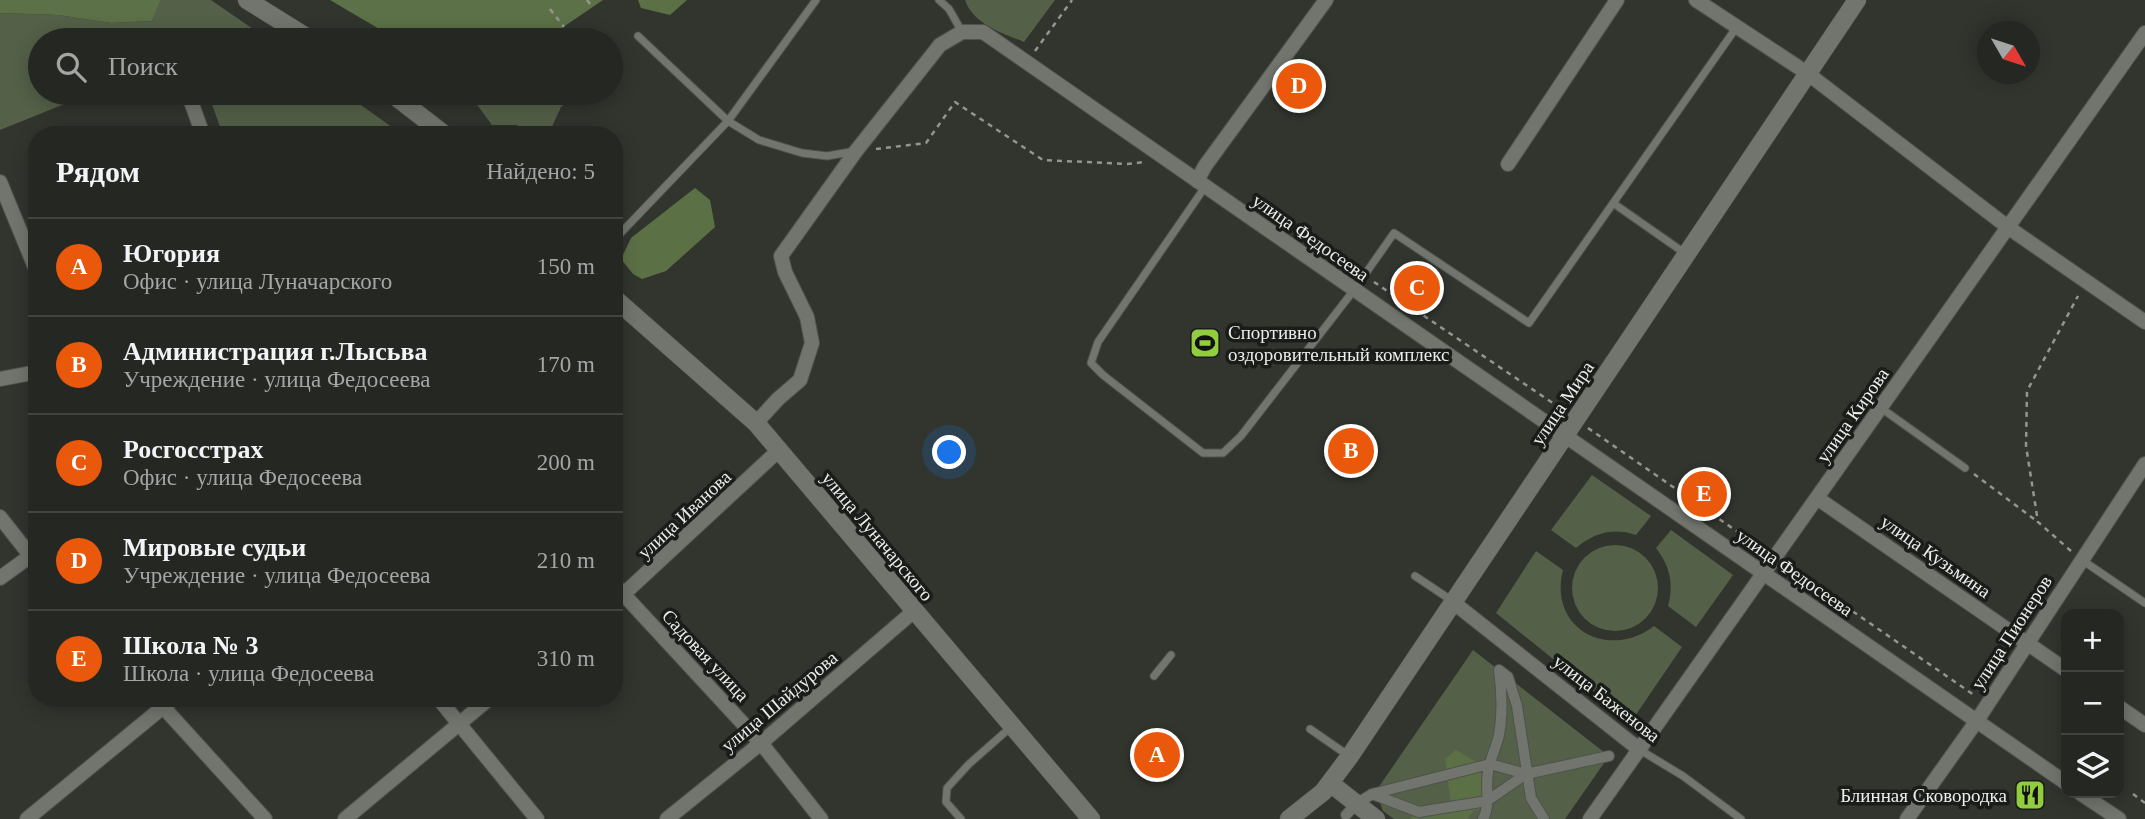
<!DOCTYPE html>
<html lang="ru">
<meta charset="utf-8">
<style>
:root{--surface:#252822;--page:#2d302a;--text:#f1f3f6;--muted:#a3a6a5;--line:#424440;--accent:#ea580c}
body{margin:0;font-family:"Times New Roman",serif;background:var(--page);color:var(--text)}
.controls{position:absolute;right:21px;bottom:21px;display:grid;overflow:hidden;border-radius:14px;box-shadow:0 4px 18px #0003}
.controls button{width:63px;height:63px;display:grid;place-items:center;padding:0;border:0;border-bottom:2px solid var(--line);background:var(--surface);color:var(--text);font:35px sans-serif}
.compass{position:absolute;left:1977px;top:21px;width:63px;height:63px;border-radius:50%;background:var(--surface);box-shadow:0 4px 18px #0003;rotate:129deg}
.you{position:absolute;left:950px;top:453px;width:24px;height:24px;margin:-18px;border:5px solid #fff;border-radius:50%;background:#1a73e8;box-shadow:0 0 0 10px #1a73e833}
.badge{display:grid;place-items:center;width:46px;height:46px;border-radius:50%;background:var(--accent);color:#fff;font-size:23px;font-weight:700}
.pin{position:absolute;translate:-50% -50%;border:4px solid #fff;box-shadow:0 2px 7px #0006}
.list{margin:0;padding:0;list-style:none}
h2{display:flex;justify-content:space-between;align-items:center;height:91px;margin:0;padding:0 28px;font-size:30px}
h2 small{font-size:23px;font-weight:400;color:var(--muted)}
.list li{display:grid;grid-template-columns:46px 1fr auto;gap:21px;align-items:center;box-sizing:border-box;height:98px;padding:0 28px;border-top:2px solid var(--line)}
.list b{display:block;font-size:26px;white-space:nowrap}
.list p{margin:0;font-size:23px;white-space:nowrap;color:var(--muted)}
.list em{font-size:23px;font-style:normal;color:var(--muted)}
.icon{flex:none;width:38px;height:38px;fill:none;stroke:currentColor;stroke-width:2;stroke-linecap:round;stroke-linejoin:round}
.map{position:relative;flex:none;width:2145px;height:819px;overflow:hidden}
.search{position:absolute;background:var(--surface);box-shadow:0 4px 18px #0003;left:28px;top:28px;width:595px;height:77px;display:flex;align-items:center;gap:18px;box-sizing:border-box;padding:0 24px;border-radius:38px;color:var(--muted);font-size:26px}
.panel{position:absolute;background:var(--surface);box-shadow:0 4px 18px #0003;left:28px;top:126px;width:595px;height:581px;border-radius:28px}
.map>svg:first-child{display:block}
.green{fill:#546048}
.forest{fill:#5c7046}
.water{fill:#5c7147}
.lines{fill:none;stroke-linecap:round;stroke-linejoin:round}
.service-casing{stroke:#50524d;stroke-width:9}
.pedestrian-casing{stroke:#50524d;stroke-width:12}
.minor-casing{stroke:#50524d;stroke-width:16}
.tertiary-casing{stroke:#50524d;stroke-width:19}
.path{stroke:#939690;stroke-width:2.5;stroke-dasharray:5 5;stroke-linecap:butt}
.service{stroke:#72756e;stroke-width:7}
.pedestrian{stroke:#72756e;stroke-width:10}
.minor{stroke:#72756e;stroke-width:14}
.tertiary{stroke:#72756e;stroke-width:18}
.labels{text-anchor:middle;stroke-width:7;stroke-linejoin:round;paint-order:stroke}
.street-label{font-size:19px;fill:#ebede9;stroke:#1a1c19}
.poi-label{font-size:19px;fill:#ebede9;stroke:#1a1c19;text-anchor:start}
</style>
<div class="map">
<svg width="2145" height="819" viewBox="0 0 2145 819">
<rect width="100%" height="100%" fill="#31352e"/>
<path class="green" d="M 161,0 L 211,0 L 269,40 L 190,40 L 186,30 L 157,40 L 40,40 L 40,93 L 62,93 L 67,103 L 0,130 L 0,13 L 58,15 L 111,23 L 152,21 Z
M 965,0 L 1055,0 L 1024,42 C 1002,33 973,24 965,0 Z
M 208,93 L 344,93 L 403,135 L 223,135 Z
M 461,93 L 570,93 L 572,97 L 561,107 L 550,131 L 540,135 L 529,135 L 517,125 L 492,125 L 475,102 Z
M 1592,475 L 1651,516 L 1636,535 C 1613,527 1594,533 1576,548 L 1551,530 Z
M 1671,530 L 1733,575 L 1696,627 L 1668,606 C 1674,584 1670,566 1656,548 Z
M1572 588a43 43 0 1 1 86 0a43 43 0 1 1-86 0Z
M 1536,551 L 1563,570 C 1548,628 1608,661 1654,626 L 1682,647 L 1631,722 L 1496,613 Z
M 1473,650 L 1609,756 L 1565,819 L 1394,819 L 1383,811 L 1376,791 Z"/>
<path class="forest" d="M 638,0 L 687,0 L 670,15 L 641,8 Z
M 695,188 L 710,200 L 715,227 L 666,271 L 642,279 L 633,274 L 621,259 L 631,238 Z
M 1456,750 L 1488,769 L 1485,808 L 1473,811 L 1468,819 L 1410,819 L 1414,815 L 1452,812 L 1445,759 Z"/>
<path class="water" d="M 0,0 L 161,0 L 152,21 L 111,23 L 58,15 L 0,13 Z
M 330,0 L 603,0 L 553,34 L 556,40 L 398,40 Z"/>
<g class="lines">
<g class="service-casing">
<path id="service" d="M 939,0 L 949,9 L 962,32
M 638,36 L 728,121 L 759,140 L 802,153 L 827,156 L 856,151
M 1205,187 L 1098,342 L 1091,363 L 1103,375 L 1203,453 L 1223,453 L 1241,436 L 1354,290 L 1394,233 L 1529,323 L 1736,28
M 1613,203 L 1686,254
M 614,240 L 728,121 L 816,0
M 1881,408 L 1965,468
M 2082,560 L 2145,603
M 1415,576 L 1454,602
M 1154,676 L 1171,655
M 1310,729 L 1349,756
M 1640,750 L 1683,776 L 1741,819
M 961,819 L 946,802 L 947,788 L 969,764 L 1012,726"/>
</g>
<g class="pedestrian-casing">
<path id="pedestrian" d="M 1372,794 L 1419,812 L 1487,801 L 1526,774
M 1346,815 L 1356,804 L 1372,794 L 1490,764 L 1526,774 L 1609,756
M 1483,819 C 1491,804 1485,789 1488,772 C 1490,759 1496,748 1499,735 C 1503,713 1502,692 1499,670 L 1508,677 L 1517,706 L 1531,798 L 1544,819"/>
</g>
<g class="minor-casing">
<path id="minor" d="M 1696,0 L 1807,73 L 2009,228 L 2145,322
M 188,93 L 203,135
M 1508,164 L 1617,0
M 1197,181 L 1205,166 L 1326,0
M 0,182 L 37,272
M 0,379 L 37,372
M 756,423 L 778,399 L 800,380 L 812,343 L 807,317 L 785,272 L 781,256 L 856,151 L 940,45 L 962,32 L 983,32 L 2066,783
M 1817,498 L 2066,670
M 0,517 L 37,564
M 0,578 L 36,552
M 614,584 L 761,743 L 821,819
M 614,603 L 778,451
M 1454,603 L 1640,750
M 155,698 L 265,819
M 438,698 L 537,819
M 2119,707 L 2145,725
M 2080,793 L 2119,819
M 27,819 L 174,698
M 345,819 L 490,698
M 667,819 L 761,743 L 914,611
M 1590,819 L 2145,33
M 1907,819 L 1976,722 L 2145,464"/>
</g>
<g class="tertiary-casing">
<path id="tertiary" d="M 247,0 L 311,40
M 391,93 L 445,135
M 614,298 L 756,423 L 1091,819
M 1330,783 L 1376,819
M 1289,819 L 1323,792 L 1350,756 L 1857,0"/>
</g>
<path class="path" d="M 587,0 L 593,8
M 550,9 L 564,27
M 1035,51 L 1072,0
M 876,149 L 926,143 L 955,102 L 1043,160 L 1127,164 L 1145,162
M 1311,239 L 1354,269
M 1374,282 L 1563,410
M 1588,428 L 1761,548
M 1974,474 L 2038,522
M 2071,551 L 2038,522 L 2026,446 L 2027,391 L 2078,296
M 1787,566 L 1974,695
M 2133,794 L 2145,803"/>
<use href="#service" class="service"/>
<use href="#pedestrian" class="pedestrian"/>
<use href="#minor" class="minor"/>
<use href="#tertiary" class="tertiary"/>
</g>
<defs>
<g id="stadium-square" transform="scale(1.575)"><rect x="-9" y="-9" width="18" height="18" rx="4" fill="#92cd3e" stroke="#1a1c19"/><path d="M0-5a6.5 5 0 1 0 0 10a6.5 5 0 1 0 0-10ZM-3.5-1.8h7v3.6h-7Z" fill="#111"/></g>
<g id="restaurant-square" transform="scale(1.575)"><rect x="-9" y="-9" width="18" height="18" rx="4" fill="#92cd3e" stroke="#1a1c19"/><path d="M-5-6h1v4h1v-4h1v4h1v-4h1v5L-1.5 .5V6h-2V.5L-5-1ZM5-6V6H3V1.5H1.5Q1.5-4 5-6Z" fill="#111"/></g>
</defs>
<g fill-rule="evenodd">
<use href="#stadium-square" x="1205" y="343"/>
<use href="#restaurant-square" x="2030" y="795"/>
</g>
<g class="labels">
<g class="street-label">
<text transform="translate(1311 237) rotate(35)" y="7">улица Федосеева</text>
<text transform="translate(1562 403) rotate(-56)" y="7">улица Мира</text>
<text transform="translate(1852 415) rotate(-55)" y="7">улица Кирова</text>
<text transform="translate(684 514) rotate(-43)" y="7">улица Иванова</text>
<text transform="translate(878 536) rotate(50)" y="7">улица Луначарского</text>
<text transform="translate(1936 556) rotate(35)" y="7">улица Кузьмина</text>
<text transform="translate(1795 572) rotate(35)" y="7">улица Федосеева</text>
<text transform="translate(2011 632) rotate(-57)" y="7">улица Пионеров</text>
<text transform="translate(706 655) rotate(47)" y="7">Садовая улица</text>
<text transform="translate(1607 698) rotate(38)" y="7">улица Баженова</text>
<text transform="translate(779 701) rotate(-40)" y="7">улица Шайдурова</text>
</g>
<g class="poi-label">
<text x="1228" y="339">Спортивно<tspan x="1228" dy="22">оздоровительный комплекс</tspan></text>
<text x="2007" y="802" text-anchor="end">Блинная Сковородка</text>
</g>
</g>
</svg>
<div class="controls">
<button>+</button>
<button>−</button>
<button><svg class="icon" aria-label="layers" viewBox="0 0 24 24"><path d="M12 4l9 5-9 5-9-5zM3 14l9 5 9-5"/></svg></button>
</div>
<svg class="compass" viewBox="-18 -18 36 36"><path d="M0-13l5 13h-10z" fill="#e53935"/><path d="M0 13l5-13h-10z" fill="#a3a6a5"/></svg>
<div class="you"></div>
<div class="pin badge" style="left:1157px;top:755px">A</div>
<div class="pin badge" style="left:1351px;top:451px">B</div>
<div class="pin badge" style="left:1417px;top:288px">C</div>
<div class="pin badge" style="left:1299px;top:86px">D</div>
<div class="pin badge" style="left:1704px;top:494px">E</div>
<div class="search"><svg class="icon" aria-label="search" viewBox="0 0 24 24"><circle cx="10" cy="10" r="6"/><path d="M15 15l6 6"/></svg>Поиск</div>
<section class="panel">
<h2>Рядом<small>Найдено: 5</small></h2>
<ul class="list">
<li><span class="badge">A</span><div><b>Югория</b><p>Офис · улица Луначарского</p></div><em>150 m</em></li>
<li><span class="badge">B</span><div><b>Администрация г.Лысьва</b><p>Учреждение · улица Федосеева</p></div><em>170 m</em></li>
<li><span class="badge">C</span><div><b>Росгосстрах</b><p>Офис · улица Федосеева</p></div><em>200 m</em></li>
<li><span class="badge">D</span><div><b>Мировые судьи</b><p>Учреждение · улица Федосеева</p></div><em>210 m</em></li>
<li><span class="badge">E</span><div><b>Школа № 3</b><p>Школа · улица Федосеева</p></div><em>310 m</em></li>
</ul>
</section>
</div>
